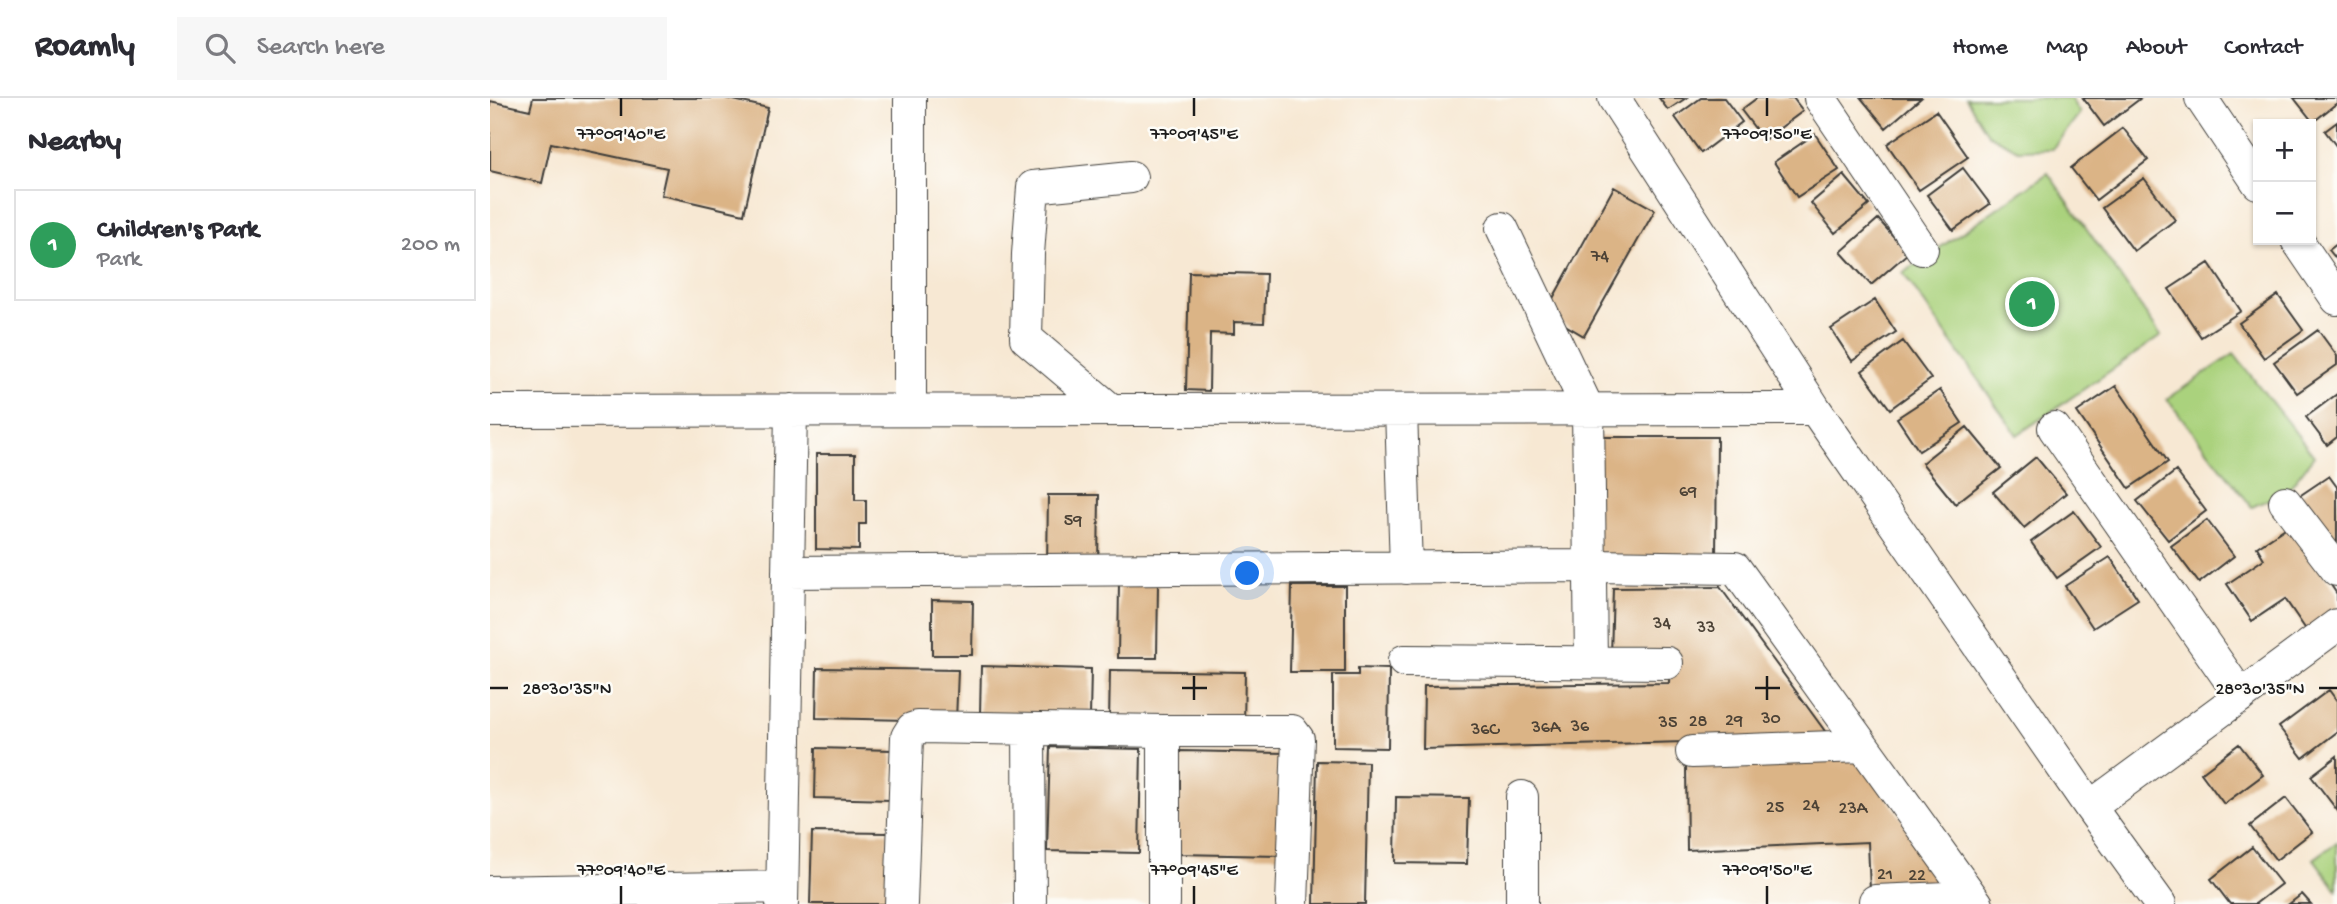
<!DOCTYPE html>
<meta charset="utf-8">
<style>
:root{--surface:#fff;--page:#f7f7f7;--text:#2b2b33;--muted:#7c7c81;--line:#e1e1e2;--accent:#1a73e8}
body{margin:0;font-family:"Gochi Hand",sans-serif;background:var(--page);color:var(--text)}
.controls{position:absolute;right:21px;top:21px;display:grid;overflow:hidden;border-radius:0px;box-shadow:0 2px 5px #0004}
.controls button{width:63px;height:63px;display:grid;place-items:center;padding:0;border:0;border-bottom:2px solid var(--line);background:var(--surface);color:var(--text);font:35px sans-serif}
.you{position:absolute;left:758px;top:476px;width:24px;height:24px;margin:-18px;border:5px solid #fff;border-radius:50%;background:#1a73e8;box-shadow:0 0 0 10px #1a73e833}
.badge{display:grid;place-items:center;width:46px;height:46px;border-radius:50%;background:var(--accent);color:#fff;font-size:23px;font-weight:700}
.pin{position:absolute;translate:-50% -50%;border:4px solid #fff;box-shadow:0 2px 7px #0006}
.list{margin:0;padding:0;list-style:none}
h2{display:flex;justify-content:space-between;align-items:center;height:91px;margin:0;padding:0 28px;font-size:30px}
h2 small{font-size:23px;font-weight:400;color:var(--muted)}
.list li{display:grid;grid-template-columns:46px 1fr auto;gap:21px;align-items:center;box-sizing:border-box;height:112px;margin:0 14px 14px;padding:0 14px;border:2px solid var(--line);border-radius:0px}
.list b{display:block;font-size:26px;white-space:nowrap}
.list p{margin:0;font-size:23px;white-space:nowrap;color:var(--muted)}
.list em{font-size:23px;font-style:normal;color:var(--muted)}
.icon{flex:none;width:38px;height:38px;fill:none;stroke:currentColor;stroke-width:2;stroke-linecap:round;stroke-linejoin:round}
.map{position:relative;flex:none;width:1847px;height:806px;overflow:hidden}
header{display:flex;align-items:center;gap:42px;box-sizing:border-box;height:98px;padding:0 35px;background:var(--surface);border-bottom:2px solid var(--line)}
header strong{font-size:33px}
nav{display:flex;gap:38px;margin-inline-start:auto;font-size:24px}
.search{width:490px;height:63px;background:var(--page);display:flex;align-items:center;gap:18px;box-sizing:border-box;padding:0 24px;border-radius:0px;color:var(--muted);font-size:26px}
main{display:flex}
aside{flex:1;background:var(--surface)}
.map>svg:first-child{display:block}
.green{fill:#aad27d;stroke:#63774c;stroke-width:2}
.building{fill:#dbb486}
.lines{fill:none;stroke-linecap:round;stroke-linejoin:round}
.minor-casing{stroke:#3d3b37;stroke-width:34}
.minor{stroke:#fff;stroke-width:32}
.ticks{fill:none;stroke:#1c1c1c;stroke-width:2.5}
.labels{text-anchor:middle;stroke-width:5;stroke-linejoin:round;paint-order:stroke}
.number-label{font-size:18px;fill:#4c4236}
.ticks-label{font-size:18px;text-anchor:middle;fill:#1c1c1c;stroke:#fdfcf7;stroke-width:5;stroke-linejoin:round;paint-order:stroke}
</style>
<header>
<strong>Roamly</strong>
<div class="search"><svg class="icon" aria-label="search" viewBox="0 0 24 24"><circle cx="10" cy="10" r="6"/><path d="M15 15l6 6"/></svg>Search here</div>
<nav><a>Home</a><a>Map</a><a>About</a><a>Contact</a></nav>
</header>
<main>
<aside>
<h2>Nearby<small></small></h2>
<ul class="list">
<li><span class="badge" style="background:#2e9e5b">1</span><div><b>Children's Park</b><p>Park</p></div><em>200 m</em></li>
</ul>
</aside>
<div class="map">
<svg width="1847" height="806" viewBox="0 0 1847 806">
<rect width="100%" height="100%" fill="#fdfcf7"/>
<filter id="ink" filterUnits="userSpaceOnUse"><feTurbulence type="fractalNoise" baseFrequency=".0143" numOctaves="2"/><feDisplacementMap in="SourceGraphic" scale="14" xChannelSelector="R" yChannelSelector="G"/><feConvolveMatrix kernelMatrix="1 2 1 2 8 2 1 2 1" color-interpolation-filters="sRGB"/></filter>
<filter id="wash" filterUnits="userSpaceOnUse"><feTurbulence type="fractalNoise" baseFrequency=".00686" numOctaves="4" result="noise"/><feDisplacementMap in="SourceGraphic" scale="28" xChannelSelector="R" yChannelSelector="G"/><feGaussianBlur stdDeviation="1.57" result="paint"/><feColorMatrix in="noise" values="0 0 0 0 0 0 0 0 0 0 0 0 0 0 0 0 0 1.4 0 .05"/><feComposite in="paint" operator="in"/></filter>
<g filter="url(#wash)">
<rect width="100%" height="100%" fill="#f7e8d3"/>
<path class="green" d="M 1476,0 L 1580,0 L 1590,15 L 1562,51 L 1528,52 L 1498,36 Z
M 1558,75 L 1671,238 L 1527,337 L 1413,175 Z
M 1744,256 L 1824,358 L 1797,393 L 1762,409 L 1677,301 Z
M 1847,744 L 1847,792 L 1824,761 Z"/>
<g id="blocks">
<path class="building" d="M 43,0 L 235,0 L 278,10 L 254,116 L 171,97 L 177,70 L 61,45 L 52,85 L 0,73 L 0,3 L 40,12 Z
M 1169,0 L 1196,0 L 1178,12 Z
M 1211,0 L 1234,0 L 1252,24 L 1211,55 L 1185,19 Z
M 1267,0 L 1303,0 L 1313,13 L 1274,42 L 1251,12 Z
M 1371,0 L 1431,0 L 1396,30 Z
M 1593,0 L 1651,0 L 1614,28 Z
M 1804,0 L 1847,0 L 1847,5 L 1823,24 Z
M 1446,13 L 1478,59 L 1429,92 L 1397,46 Z
M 1847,24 L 1847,49 L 1835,33 Z
M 1633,30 L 1658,62 L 1606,102 L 1581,70 Z
M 1325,36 L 1349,72 L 1307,99 L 1284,64 Z
M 1473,70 L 1500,106 L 1463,132 L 1437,97 Z
M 1354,77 L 1379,107 L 1345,135 L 1321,105 Z
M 1654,80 L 1685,122 L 1644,153 L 1612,110 Z
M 1124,89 L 1165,112 L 1094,238 L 1055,215 Z
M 1388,121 L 1418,155 L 1381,187 L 1351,154 Z
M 1847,146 L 1847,162 L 1839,152 Z
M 1719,165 L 1751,213 L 1711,239 L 1679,191 Z
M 699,174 L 776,176 L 774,225 L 744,224 L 744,236 L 720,235 L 719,293 L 696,292 Z
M 1788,197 L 1813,232 L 1774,260 L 1749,225 Z
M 1385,202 L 1406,234 L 1362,263 L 1341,231 Z
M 1828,232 L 1847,258 L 1847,267 L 1807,295 L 1784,264 Z
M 1413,243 L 1441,281 L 1400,311 L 1372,273 Z
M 1626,288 L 1678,364 L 1639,390 L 1587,314 Z
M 1450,292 L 1472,325 L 1429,353 L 1407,320 Z
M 1847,296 L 1847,339 L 1837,347 L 1816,319 Z
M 1477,329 L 1511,370 L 1465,406 L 1432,365 Z
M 1106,339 L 1227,339 L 1226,461 L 1106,460 Z
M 326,356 L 365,356 L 365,402 L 376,402 L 376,426 L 369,426 L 369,452 L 326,451 Z
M 1546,359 L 1576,395 L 1534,430 L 1503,394 Z
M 1686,373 L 1716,413 L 1678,442 L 1647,403 Z
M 1839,378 L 1847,389 L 1847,459 L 1802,403 Z
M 558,397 L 609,397 L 608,468 L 557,468 Z
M 1584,413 L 1611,449 L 1567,480 L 1541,444 Z
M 1717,422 L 1744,458 L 1709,485 L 1681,448 Z
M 1800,427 L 1847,496 L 1847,522 L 1821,539 L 1795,501 L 1762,523 L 1737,486 L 1774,461 L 1767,449 Z
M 1620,459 L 1648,501 L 1603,530 L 1575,488 Z
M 629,484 L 668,485 L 667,560 L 628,560 Z
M 802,488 L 855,488 L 855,574 L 800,574 Z
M 1230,489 L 1340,640 L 933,651 L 934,588 L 1179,585 L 1180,558 L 1121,558 L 1123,490 Z
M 442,502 L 483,503 L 482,557 L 442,557 Z
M 491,568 L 601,571 L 600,619 L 490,617 Z
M 327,570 L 468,572 L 466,623 L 326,620 Z
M 868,570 L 899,571 L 898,650 L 843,649 L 843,577 L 868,577 Z
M 620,572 L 755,574 L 754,628 L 619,625 Z
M 1839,592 L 1847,603 L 1847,634 L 1813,660 L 1789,629 Z
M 1749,646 L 1773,677 L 1734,706 L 1711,675 Z
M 560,649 L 651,651 L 649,755 L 557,753 Z
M 326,650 L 402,652 L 401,702 L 325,700 Z
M 690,653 L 795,655 L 793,758 L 687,756 Z
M 1847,658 L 1847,712 L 1821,678 Z
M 1370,661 L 1460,790 L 1380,793 L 1378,744 L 1197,752 L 1196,667 Z
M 827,663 L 878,664 L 875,806 L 824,806 Z
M 906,699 L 979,700 L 977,766 L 905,765 Z
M 1796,700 L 1822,734 L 1786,762 L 1760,728 Z
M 322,734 L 398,735 L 397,806 L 320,806 Z
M 1762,749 L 1791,786 L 1765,806 L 1740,806 L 1721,781 Z
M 1812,796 L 1821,806 L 1799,806 Z"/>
</g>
</g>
<g filter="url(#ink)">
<use href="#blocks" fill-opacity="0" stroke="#3d3b37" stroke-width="2"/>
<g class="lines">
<g class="minor-casing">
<path id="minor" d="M 420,0 L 420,311
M 1124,0 L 1325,311 L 1600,709 L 1670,806
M 1330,0 L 1432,151
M 1711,0 L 1768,85
M 1012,130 L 1098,311 L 1101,564
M 1807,142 L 1847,201
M 620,311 L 536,240 L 538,156 L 543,89 L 641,79
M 911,312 L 916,470
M 0,313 L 1325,311
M 1564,330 L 1751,598
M 1795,404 L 1847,472
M 298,474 L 1100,468 L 1245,470 L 1487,806
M 914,563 L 1177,565
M 539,631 L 540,806
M 1202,654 L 1373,648
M 1032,699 L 1032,806
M 1600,709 L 1847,527
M 0,794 L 292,789
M 1385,803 L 1482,799
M 292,806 L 301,312
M 411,806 L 417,639 L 422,631 L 428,629 L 674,633 L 802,633 L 808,641 L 802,806
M 674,806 L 674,633"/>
</g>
<use href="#minor" class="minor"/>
</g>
</g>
<path class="ticks" d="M 131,0 L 131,18M 704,0 L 704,18M 1277,0 L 1277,18M 704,578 L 704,602M 1277,578 L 1277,602M 0,590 L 18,590M 692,590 L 717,590M 1265,590 L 1290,590M 1829,590 L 1847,590M 131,788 L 131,806M 704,788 L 704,806M 1277,788 L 1277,806"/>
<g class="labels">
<g class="number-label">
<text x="1110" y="163">74</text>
<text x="1198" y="398">69</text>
<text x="583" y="427">59</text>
<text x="1172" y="530">34</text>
<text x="1216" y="534">33</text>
<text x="1281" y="625">30</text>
<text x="1244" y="627">29</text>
<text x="1208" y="628">28</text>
<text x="1178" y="629">35</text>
<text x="1090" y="633">36</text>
<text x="1056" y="634">36A</text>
<text x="995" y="636">36C</text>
<text x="1321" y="712">24</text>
<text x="1285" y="714">25</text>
<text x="1363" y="715">23A</text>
<text x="1395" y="781">21</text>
<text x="1427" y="782">22</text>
</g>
</g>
<g class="ticks-label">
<text x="131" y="41">77°09'40"E</text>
<text x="704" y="41">77°09'45"E</text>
<text x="1277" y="41">77°09'50"E</text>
<text x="77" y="596">28°30'35"N</text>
<text x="1770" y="596">28°30'35"N</text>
<text x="131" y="777">77°09'40"E</text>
<text x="704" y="777">77°09'45"E</text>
<text x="1277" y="777">77°09'50"E</text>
</g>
</svg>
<div class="controls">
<button>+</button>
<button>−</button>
</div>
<div class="you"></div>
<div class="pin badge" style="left:1542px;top:206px;background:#2e9e5b">1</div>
</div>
</main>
